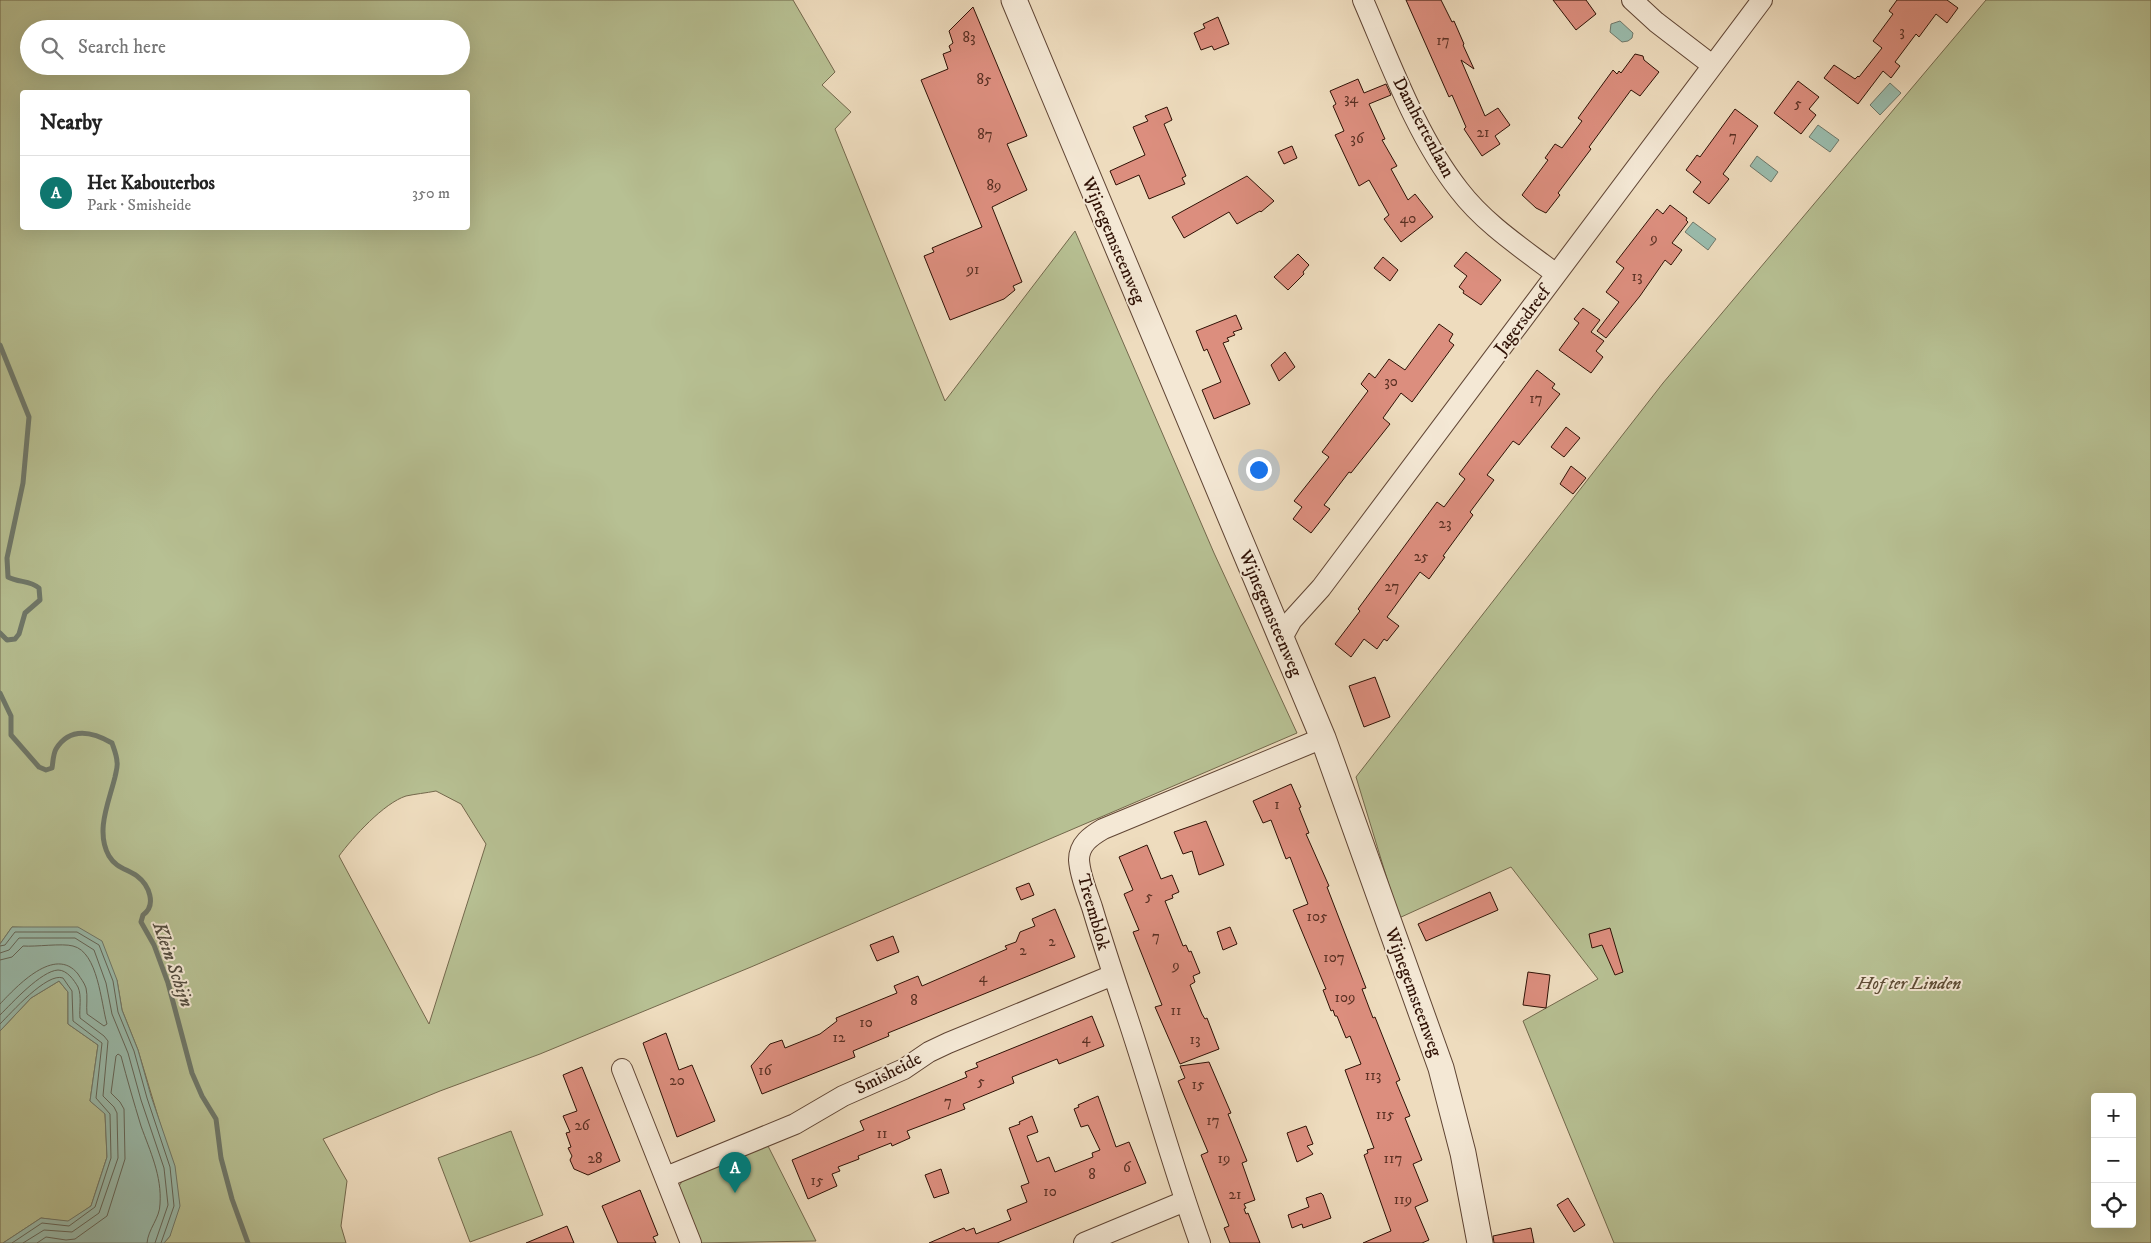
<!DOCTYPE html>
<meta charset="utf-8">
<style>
:root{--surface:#fff;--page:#f6f6f6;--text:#222;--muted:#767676;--line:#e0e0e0;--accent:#0f766e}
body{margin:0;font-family:"IM FELL DW Pica",serif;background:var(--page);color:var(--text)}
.controls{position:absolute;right:15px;bottom:15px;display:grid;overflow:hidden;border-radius:5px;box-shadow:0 5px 20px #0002}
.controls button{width:45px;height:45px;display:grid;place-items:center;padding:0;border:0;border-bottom:1px solid var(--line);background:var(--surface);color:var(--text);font:25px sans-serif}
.you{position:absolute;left:1258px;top:469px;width:18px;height:18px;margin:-12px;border:4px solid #fff;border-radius:50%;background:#1a73e8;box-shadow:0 0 0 8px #1a73e833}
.badge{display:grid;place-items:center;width:32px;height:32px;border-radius:50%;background:var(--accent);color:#fff;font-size:16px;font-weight:700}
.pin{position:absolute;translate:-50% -41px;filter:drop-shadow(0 1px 2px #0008)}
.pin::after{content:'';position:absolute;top:26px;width:18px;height:15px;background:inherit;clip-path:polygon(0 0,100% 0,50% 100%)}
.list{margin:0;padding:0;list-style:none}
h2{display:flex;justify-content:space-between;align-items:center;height:65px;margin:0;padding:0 20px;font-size:21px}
h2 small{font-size:16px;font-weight:400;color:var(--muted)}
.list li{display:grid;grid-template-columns:32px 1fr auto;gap:15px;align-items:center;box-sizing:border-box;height:75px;padding:0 20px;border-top:1px solid var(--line)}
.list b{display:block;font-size:19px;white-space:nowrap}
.list p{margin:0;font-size:16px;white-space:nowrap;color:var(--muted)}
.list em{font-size:16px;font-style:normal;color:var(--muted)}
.icon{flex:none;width:28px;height:28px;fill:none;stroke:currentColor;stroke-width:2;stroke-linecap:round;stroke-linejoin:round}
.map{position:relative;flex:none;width:2151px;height:1243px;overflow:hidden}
.search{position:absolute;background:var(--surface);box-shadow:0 5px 20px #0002;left:20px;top:20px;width:450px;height:55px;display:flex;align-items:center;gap:12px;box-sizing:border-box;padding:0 18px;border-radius:28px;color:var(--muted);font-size:19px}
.panel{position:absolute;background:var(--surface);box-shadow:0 5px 20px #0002;left:20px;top:90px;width:450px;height:140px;border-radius:5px}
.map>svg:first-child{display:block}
.green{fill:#b7c093;stroke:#73684c;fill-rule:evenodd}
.water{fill:#9abcad;stroke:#6f786a}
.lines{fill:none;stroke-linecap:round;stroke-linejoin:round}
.shore{stroke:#646659;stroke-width:1}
.stream{stroke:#6f786a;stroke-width:5}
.building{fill:#dc8e7e;stroke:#2f1105}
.minor-casing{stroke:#5f4433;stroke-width:22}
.tertiary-casing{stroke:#5f4433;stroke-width:27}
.minor{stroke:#f4e8d5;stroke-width:20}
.tertiary{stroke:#f4e8d5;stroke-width:25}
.labels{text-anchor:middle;stroke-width:4;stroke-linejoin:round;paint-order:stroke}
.number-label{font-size:15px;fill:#5a3023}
.street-label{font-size:18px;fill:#2f1105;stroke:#f4e8d5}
.park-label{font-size:18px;font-style:italic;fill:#5f4e37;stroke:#f4e8d5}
.water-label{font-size:19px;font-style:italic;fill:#544d40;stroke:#f4e8d5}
</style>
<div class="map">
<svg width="2151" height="1243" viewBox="0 0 2151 1243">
<rect width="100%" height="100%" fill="#eedcbe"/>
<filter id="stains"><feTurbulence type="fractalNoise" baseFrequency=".004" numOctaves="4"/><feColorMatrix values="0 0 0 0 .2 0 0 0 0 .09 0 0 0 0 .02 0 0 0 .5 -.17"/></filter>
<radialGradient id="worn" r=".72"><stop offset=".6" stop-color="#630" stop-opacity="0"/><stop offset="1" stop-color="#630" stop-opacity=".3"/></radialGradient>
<path class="green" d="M 0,0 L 793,0 L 835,72 L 822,85 L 851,112 L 835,129 L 945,401 L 1075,231 L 1214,553 L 1297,733 L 751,967 L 540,1054 L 440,1091 L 323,1139 L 347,1181 L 341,1226 L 346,1243 L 164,1243 L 170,1236 L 162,1130 L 138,1050 L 122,1010 L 117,980 L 35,928 L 12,927 L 0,944 ZM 29,29 L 461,29 L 461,66 L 29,66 ZM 22,92 L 468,92 L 468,228 L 22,228 ZM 436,791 L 461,804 L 486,844 L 429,1024 L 339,856 C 353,837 384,803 406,796 C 415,794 426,793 436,791 Z
M 1986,0 L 2151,0 L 2151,1243 L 1614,1243 L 1523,1021 L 1598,979 L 1511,867 L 1399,918 L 1356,777 L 1663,383 ZM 2095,1097 L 2132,1097 L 2132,1224 L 2095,1224 Z
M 59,981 L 68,992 L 68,1024 L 98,1045 L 90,1101 L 105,1113 L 107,1157 L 91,1206 L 68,1222 L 41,1218 L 3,1243 L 0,1243 L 0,1031 L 31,998 Z
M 511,1131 L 543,1215 L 470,1242 L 438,1158 Z
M 767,1144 L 816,1241 L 698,1243 L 677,1189 L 685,1177 Z"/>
<path class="water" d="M 1620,21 L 1633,33 L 1632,38 L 1628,41 L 1622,42 L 1610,32 L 1611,24 Z
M 1890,83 L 1901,93 L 1880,115 L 1870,105 Z
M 1818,125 L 1839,140 L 1830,152 L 1809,137 Z
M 1757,156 L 1778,172 L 1771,182 L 1750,166 Z
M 1693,222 L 1716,239 L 1708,250 L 1685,232 Z
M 12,927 L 78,927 L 102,941 L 117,980 L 122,1010 L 138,1050 L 151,1096 L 175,1166 L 180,1206 L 170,1236 L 164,1243 L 3,1243 L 41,1218 L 68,1221 L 91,1206 L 107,1157 L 105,1114 L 90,1101 L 98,1045 L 68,1024 L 68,992 L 59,981 L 31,998 L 0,1031 L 0,944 Z"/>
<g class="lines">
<path class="shore" d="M 0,946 L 5,945 L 15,932 L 77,932 L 99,945 L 113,981 L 118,1012 L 134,1051 L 147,1098 L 170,1167 L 174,1206 L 161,1243
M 0,953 L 9,950 L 19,938 L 75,938 L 94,950 L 106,983 L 112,1014 L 128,1053 L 141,1100 L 164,1168 L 168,1205 L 155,1243
M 0,960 L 12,957 L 23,946 C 36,947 62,943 73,946 C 98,952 101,1003 107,1024 L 104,1026 L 87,1014 C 86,1006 88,996 86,988 C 84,982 81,979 78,974 C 55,945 17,986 0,1004
M 0,1015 C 12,1003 41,971 58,970 C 67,970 74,980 78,987 C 82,996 79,1009 80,1018 L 104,1036 L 108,1041 L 103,1096 L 114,1107 L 117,1113 L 118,1158 L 99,1213 L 72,1232 L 44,1230 L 23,1243
M 0,1024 C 11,1013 47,972 63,978 L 72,991 L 73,1021 L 102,1043 L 96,1098 L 110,1114 L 111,1158 L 95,1207 L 69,1226 L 42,1223 L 12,1243
M 37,1243 L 46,1237 L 66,1240 L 75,1239 L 107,1216 L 125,1159 L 124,1109 L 120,1102 L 111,1093 L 116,1056 L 118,1054 L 121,1056 C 127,1079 134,1103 141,1126 C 150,1151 162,1176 160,1204 C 160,1218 148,1229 147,1243"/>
<path class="stream" d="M 0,345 L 29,417 L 23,483 L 7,558 L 8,577 C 19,583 30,580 39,588 L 40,600 L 25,613 L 19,634 L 15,639 L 7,640 L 0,633
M 0,693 L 11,716 L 11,735 L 39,767 L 46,770 L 52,768 C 53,763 53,754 56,749 C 70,726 93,732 112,743 C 114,749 117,756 117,762 C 118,766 116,772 115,777 C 109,802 95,831 109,856 C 116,868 127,869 137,876 C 149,885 157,905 143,915 L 141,922 L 154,945 L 168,983 L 192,1073 L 202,1096 L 216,1119 L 221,1158 L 232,1199 L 248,1243"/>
</g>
<path class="building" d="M 1406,0 L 1441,0 L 1452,22 L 1454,21 L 1464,44 L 1463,45 L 1474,69 L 1461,60 L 1485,116 L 1498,108 L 1510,125 L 1495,136 L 1500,144 L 1482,156 L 1464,129 L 1466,127 L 1452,95 L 1449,97 Z
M 1553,0 L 1586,0 L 1596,14 L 1576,30 Z
M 1897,0 L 1947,0 L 1958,8 L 1947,23 L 1936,14 L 1919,37 L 1916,34 L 1895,62 L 1900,66 L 1891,78 L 1883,71 L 1858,104 L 1824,78 L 1834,65 L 1855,79 L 1858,76 L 1859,77 L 1882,48 L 1873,41 L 1893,14 L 1889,11 Z
M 973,7 L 1027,136 L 1007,144 L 1027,190 L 992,207 L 1022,282 L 1013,286 L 1015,290 L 1004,299 L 950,320 L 924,256 L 934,252 L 932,248 L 982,227 L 921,80 L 948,69 L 943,54 L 951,51 L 949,46 L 953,43 L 949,31 Z
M 1218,17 L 1229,44 L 1214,50 L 1212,46 L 1201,50 L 1194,33 L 1205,28 L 1203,24 Z
M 1635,54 L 1643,56 L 1644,60 L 1659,72 L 1640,96 L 1631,90 L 1589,147 L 1591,149 L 1558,193 L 1560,195 L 1546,213 L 1536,208 L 1522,195 L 1548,160 L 1545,158 L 1555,144 L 1562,148 L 1582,121 L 1578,118 L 1613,70 L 1617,74 L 1619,71 L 1621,73 Z
M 1358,79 L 1364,93 L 1386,84 L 1391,95 L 1369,104 L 1385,139 L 1382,140 L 1397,166 L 1391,169 L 1408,200 L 1415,194 L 1433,217 L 1401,242 L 1384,219 L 1389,215 L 1369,180 L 1359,186 L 1335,135 L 1344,131 L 1333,106 L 1336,104 L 1330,91 Z
M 1798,81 L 1819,97 L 1809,109 L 1816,115 L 1801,134 L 1774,113 Z
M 1167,107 L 1172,120 L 1164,124 L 1186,176 L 1182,178 L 1185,184 L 1149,199 L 1139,175 L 1116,185 L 1110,171 L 1145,155 L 1133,127 L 1148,121 L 1145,116 Z
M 1735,109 L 1758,126 L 1723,174 L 1729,179 L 1709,204 L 1693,192 L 1701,182 L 1686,170 L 1697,155 L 1700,157 Z
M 1292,146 L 1297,158 L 1284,164 L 1278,152 Z
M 1247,176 L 1274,201 L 1261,212 L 1260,211 L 1237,224 L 1229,212 L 1184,238 L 1172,217 Z
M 1670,205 L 1687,218 L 1686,220 L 1688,222 L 1672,243 L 1682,250 L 1671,265 L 1665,260 L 1640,296 L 1606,338 L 1597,331 L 1619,302 L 1606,292 L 1624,268 L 1616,262 L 1657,209 L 1663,214 Z
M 1466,252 L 1501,280 L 1481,305 L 1463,293 L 1464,291 L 1459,287 L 1467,276 L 1454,266 Z
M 1298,254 L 1309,265 L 1303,272 L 1304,274 L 1288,290 L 1274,277 Z
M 1383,257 L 1398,270 L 1390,281 L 1374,268 Z
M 1583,308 L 1600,320 L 1591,332 L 1604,341 L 1596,351 L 1603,357 L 1591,373 L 1559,350 L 1579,323 L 1574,319 Z
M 1236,315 L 1242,329 L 1233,332 L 1235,335 L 1227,338 L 1229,341 L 1223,343 L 1250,404 L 1214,419 L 1202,390 L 1221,382 L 1207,349 L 1204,351 L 1196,331 Z
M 1439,324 L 1453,334 L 1449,341 L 1454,345 L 1412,402 L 1401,393 L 1383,418 L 1390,424 L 1351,473 L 1349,472 L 1324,505 L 1330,509 L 1311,533 L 1293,519 L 1302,507 L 1294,501 L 1329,457 L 1322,452 L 1368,391 L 1361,384 L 1369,373 L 1375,378 L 1389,359 L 1405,370 Z
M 1285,352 L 1295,367 L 1279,381 L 1271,365 Z
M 1537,370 L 1555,384 L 1552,388 L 1560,394 L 1519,445 L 1513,441 L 1487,475 L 1494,480 L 1470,512 L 1473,515 L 1443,556 L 1445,557 L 1429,579 L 1420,572 L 1387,617 L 1399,626 L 1387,641 L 1384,639 L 1377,649 L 1364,639 L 1351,657 L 1335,644 L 1360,611 L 1358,609 L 1437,502 L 1444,507 L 1465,479 L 1459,474 Z
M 1566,427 L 1580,438 L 1564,457 L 1551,447 Z
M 1571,466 L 1586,478 L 1573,494 L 1560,484 Z
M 1375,677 L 1390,717 L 1364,727 L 1349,686 Z
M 1291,784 L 1301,807 L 1299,808 L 1309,833 L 1306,834 L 1329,886 L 1327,887 L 1366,988 L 1362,989 L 1373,1018 L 1375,1017 L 1400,1080 L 1396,1082 L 1410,1116 L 1405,1118 L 1422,1160 L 1413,1164 L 1428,1201 L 1415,1207 L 1429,1240 L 1422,1243 L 1363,1243 L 1391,1231 L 1364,1155 L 1368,1153 L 1367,1150 L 1374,1148 L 1345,1070 L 1361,1064 L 1350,1036 L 1346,1038 L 1337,1016 L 1335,1016 L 1333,1010 L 1331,1011 L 1323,990 L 1326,989 L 1293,910 L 1308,904 L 1290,857 L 1286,859 L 1271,820 L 1263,823 L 1253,801 Z
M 1206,821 L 1224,865 L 1199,875 L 1192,851 L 1183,854 L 1174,832 Z
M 1147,845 L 1161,879 L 1172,875 L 1179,892 L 1172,895 L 1173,898 L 1165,901 L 1183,946 L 1186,945 L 1189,952 L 1191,951 L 1200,973 L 1193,976 L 1195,982 L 1190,985 L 1202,1014 L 1205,1019 L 1207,1018 L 1219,1049 L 1180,1064 L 1155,1007 L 1162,1005 L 1133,932 L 1139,930 L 1124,894 L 1133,890 L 1119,857 Z
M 1029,883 L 1034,895 L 1021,900 L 1016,888 Z
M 1490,892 L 1498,910 L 1426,941 L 1418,924 Z
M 1055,909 L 1075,957 L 888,1033 L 889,1036 L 853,1051 L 855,1057 L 762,1094 L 751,1066 L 770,1044 L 782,1040 L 785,1048 L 820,1034 L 837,1021 L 836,1018 L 897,993 L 894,986 L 918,976 L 922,986 L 1007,949 L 1005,946 L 1016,942 L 1020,932 L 1035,926 L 1032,919 Z
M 1230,927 L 1237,944 L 1223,950 L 1217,932 Z
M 1610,928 L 1623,972 L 1615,975 L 1602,945 L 1592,948 L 1589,934 Z
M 893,936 L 899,952 L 877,961 L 870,945 Z
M 1528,972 L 1550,975 L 1546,1008 L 1523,1005 Z
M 1092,1016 L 1104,1046 L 1059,1064 L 1057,1059 L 1012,1077 L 1014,1083 L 963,1104 L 965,1109 L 907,1131 L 910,1138 L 892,1146 L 891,1143 L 858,1156 L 859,1159 L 838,1167 L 840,1171 L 832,1174 L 837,1186 L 808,1199 L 792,1160 L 864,1130 L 860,1121 L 967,1077 L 965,1072 L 978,1067 L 976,1063 Z
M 666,1033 L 679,1070 L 692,1065 L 715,1121 L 677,1137 L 643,1043 Z
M 1209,1062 L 1231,1113 L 1228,1114 L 1247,1161 L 1242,1163 L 1255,1200 L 1244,1204 L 1246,1208 L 1244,1209 L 1246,1214 L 1248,1213 L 1260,1243 L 1230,1243 L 1224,1228 L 1229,1226 L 1201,1155 L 1208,1152 L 1178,1081 L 1185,1078 L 1180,1066 Z
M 582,1067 L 620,1161 L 588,1175 L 574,1169 L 570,1160 L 572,1156 L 568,1148 L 571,1147 L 566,1133 L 570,1132 L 563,1116 L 577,1111 L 563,1075 Z
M 1098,1096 L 1116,1147 L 1129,1142 L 1146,1183 L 997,1243 L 929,1243 L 964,1228 L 966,1231 L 974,1228 L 976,1234 L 1011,1220 L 1007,1210 L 1027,1202 L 1021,1186 L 1029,1183 L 1009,1128 L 1020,1124 L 1019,1122 L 1032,1116 L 1038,1132 L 1027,1136 L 1037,1162 L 1049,1157 L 1055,1172 L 1093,1157 L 1092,1153 L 1100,1150 L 1088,1125 L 1081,1127 L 1074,1109 L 1079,1107 L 1078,1105 Z
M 1306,1126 L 1313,1144 L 1307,1146 L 1313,1154 L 1297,1162 L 1287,1133 Z
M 941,1169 L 949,1193 L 934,1198 L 925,1175 Z
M 640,1190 L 658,1235 L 653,1237 L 656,1243 L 618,1243 L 602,1206 Z
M 1321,1193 L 1323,1195 L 1331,1218 L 1303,1228 L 1302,1224 L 1292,1228 L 1288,1215 L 1309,1207 L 1306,1198 Z
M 1568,1198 L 1585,1225 L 1574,1232 L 1557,1205 Z
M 567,1226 L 574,1243 L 526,1243 Z
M 1531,1228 L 1534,1243 L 1494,1243 L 1493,1236 Z"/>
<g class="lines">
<g class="minor-casing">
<path id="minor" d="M 1363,0 C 1390,62 1417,137 1459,190 C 1485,224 1522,248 1556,274
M 1632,0 L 1656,22 L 1712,65
M 1282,638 L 1292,620 L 1321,588 L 1762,0
M 622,1069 L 691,1243
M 666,1177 L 795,1124 L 843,1096 L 904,1069 L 929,1052 L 948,1043 L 1113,975
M 1084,1243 L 1185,1201
M 1200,1243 C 1173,1168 1152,1091 1127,1016 C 1115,980 1103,944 1092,907 C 1087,892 1080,876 1079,860 C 1079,844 1091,836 1103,829 L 1323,738"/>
</g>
<g class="tertiary-casing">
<path id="tertiary" d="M 1014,0 L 1323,738 L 1441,1068 L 1463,1153 L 1480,1243"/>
</g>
<use href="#minor" class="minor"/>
<use href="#tertiary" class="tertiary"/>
</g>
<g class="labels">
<g class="number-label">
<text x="1902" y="36">3</text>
<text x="969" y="42">83</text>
<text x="1443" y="45">17</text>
<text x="984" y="84">85</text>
<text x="1351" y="103">34</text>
<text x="1798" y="108">5</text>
<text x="1483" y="137">21</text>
<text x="985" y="139">87</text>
<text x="1733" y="141">7</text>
<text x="1357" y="143">36</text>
<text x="994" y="190">89</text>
<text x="1408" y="223">40</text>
<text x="1654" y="243">9</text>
<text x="973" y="274">91</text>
<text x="1637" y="281">13</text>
<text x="1391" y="386">30</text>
<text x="1536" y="403">17</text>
<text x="1445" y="528">23</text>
<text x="1421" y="561">25</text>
<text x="1392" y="591">27</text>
<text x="1277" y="809">1</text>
<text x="1149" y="901">5</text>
<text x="1317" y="921">105</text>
<text x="1156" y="941">7</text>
<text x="1052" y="946">2</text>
<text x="1023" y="955">2</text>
<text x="1334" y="962">107</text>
<text x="1176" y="970">9</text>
<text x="983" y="982">4</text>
<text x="1345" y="1002">109</text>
<text x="914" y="1005">8</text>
<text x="1176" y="1015">11</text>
<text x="866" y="1027">10</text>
<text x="839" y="1042">12</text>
<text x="1086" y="1043">4</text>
<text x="1195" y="1044">13</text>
<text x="765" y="1075">16</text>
<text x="1373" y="1080">113</text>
<text x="677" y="1085">20</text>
<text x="981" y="1086">5</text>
<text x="1198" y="1089">15</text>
<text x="948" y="1106">7</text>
<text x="1385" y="1119">115</text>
<text x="1213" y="1125">17</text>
<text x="582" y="1130">26</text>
<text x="882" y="1138">11</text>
<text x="595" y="1163">28</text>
<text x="1224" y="1163">19</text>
<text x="1393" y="1163">117</text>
<text x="1127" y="1172">6</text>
<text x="1092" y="1179">8</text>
<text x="817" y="1185">15</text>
<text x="1050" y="1196">10</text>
<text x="1235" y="1199">21</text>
<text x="1403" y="1204">119</text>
</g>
<g class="street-label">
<text transform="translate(1424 127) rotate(62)" y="6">Damhertenlaan</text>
<text transform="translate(1114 240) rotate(67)" y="6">Wijnegemsteenweg</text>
<text transform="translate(1522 320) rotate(-53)" y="6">Jagersdreef</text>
<text transform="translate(1271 613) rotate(67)" y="6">Wijnegemsteenweg</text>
<text transform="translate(1094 912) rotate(74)" y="6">Treemblok</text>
<text transform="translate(1414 992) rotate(70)" y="6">Wijnegemsteenweg</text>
<text transform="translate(888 1073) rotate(-27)" y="6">Smisheide</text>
</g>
<g class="park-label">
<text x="1909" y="989">Hof ter Linden</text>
</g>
<g class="water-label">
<text transform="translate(174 964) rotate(71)" y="7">Klein Schijn</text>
</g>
</g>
<rect width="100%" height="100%" filter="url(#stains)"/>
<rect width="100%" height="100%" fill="url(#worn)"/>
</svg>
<div class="controls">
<button>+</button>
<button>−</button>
<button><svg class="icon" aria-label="locate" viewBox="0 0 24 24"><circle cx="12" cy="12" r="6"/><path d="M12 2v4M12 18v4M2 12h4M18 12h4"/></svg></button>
</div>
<div class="you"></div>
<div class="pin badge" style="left:735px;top:1193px">A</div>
<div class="search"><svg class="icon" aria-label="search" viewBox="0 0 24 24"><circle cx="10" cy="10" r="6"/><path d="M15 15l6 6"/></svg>Search here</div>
<section class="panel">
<h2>Nearby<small></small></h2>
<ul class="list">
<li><span class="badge">A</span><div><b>Het Kabouterbos</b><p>Park · Smisheide</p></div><em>350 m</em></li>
</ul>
</section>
</div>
